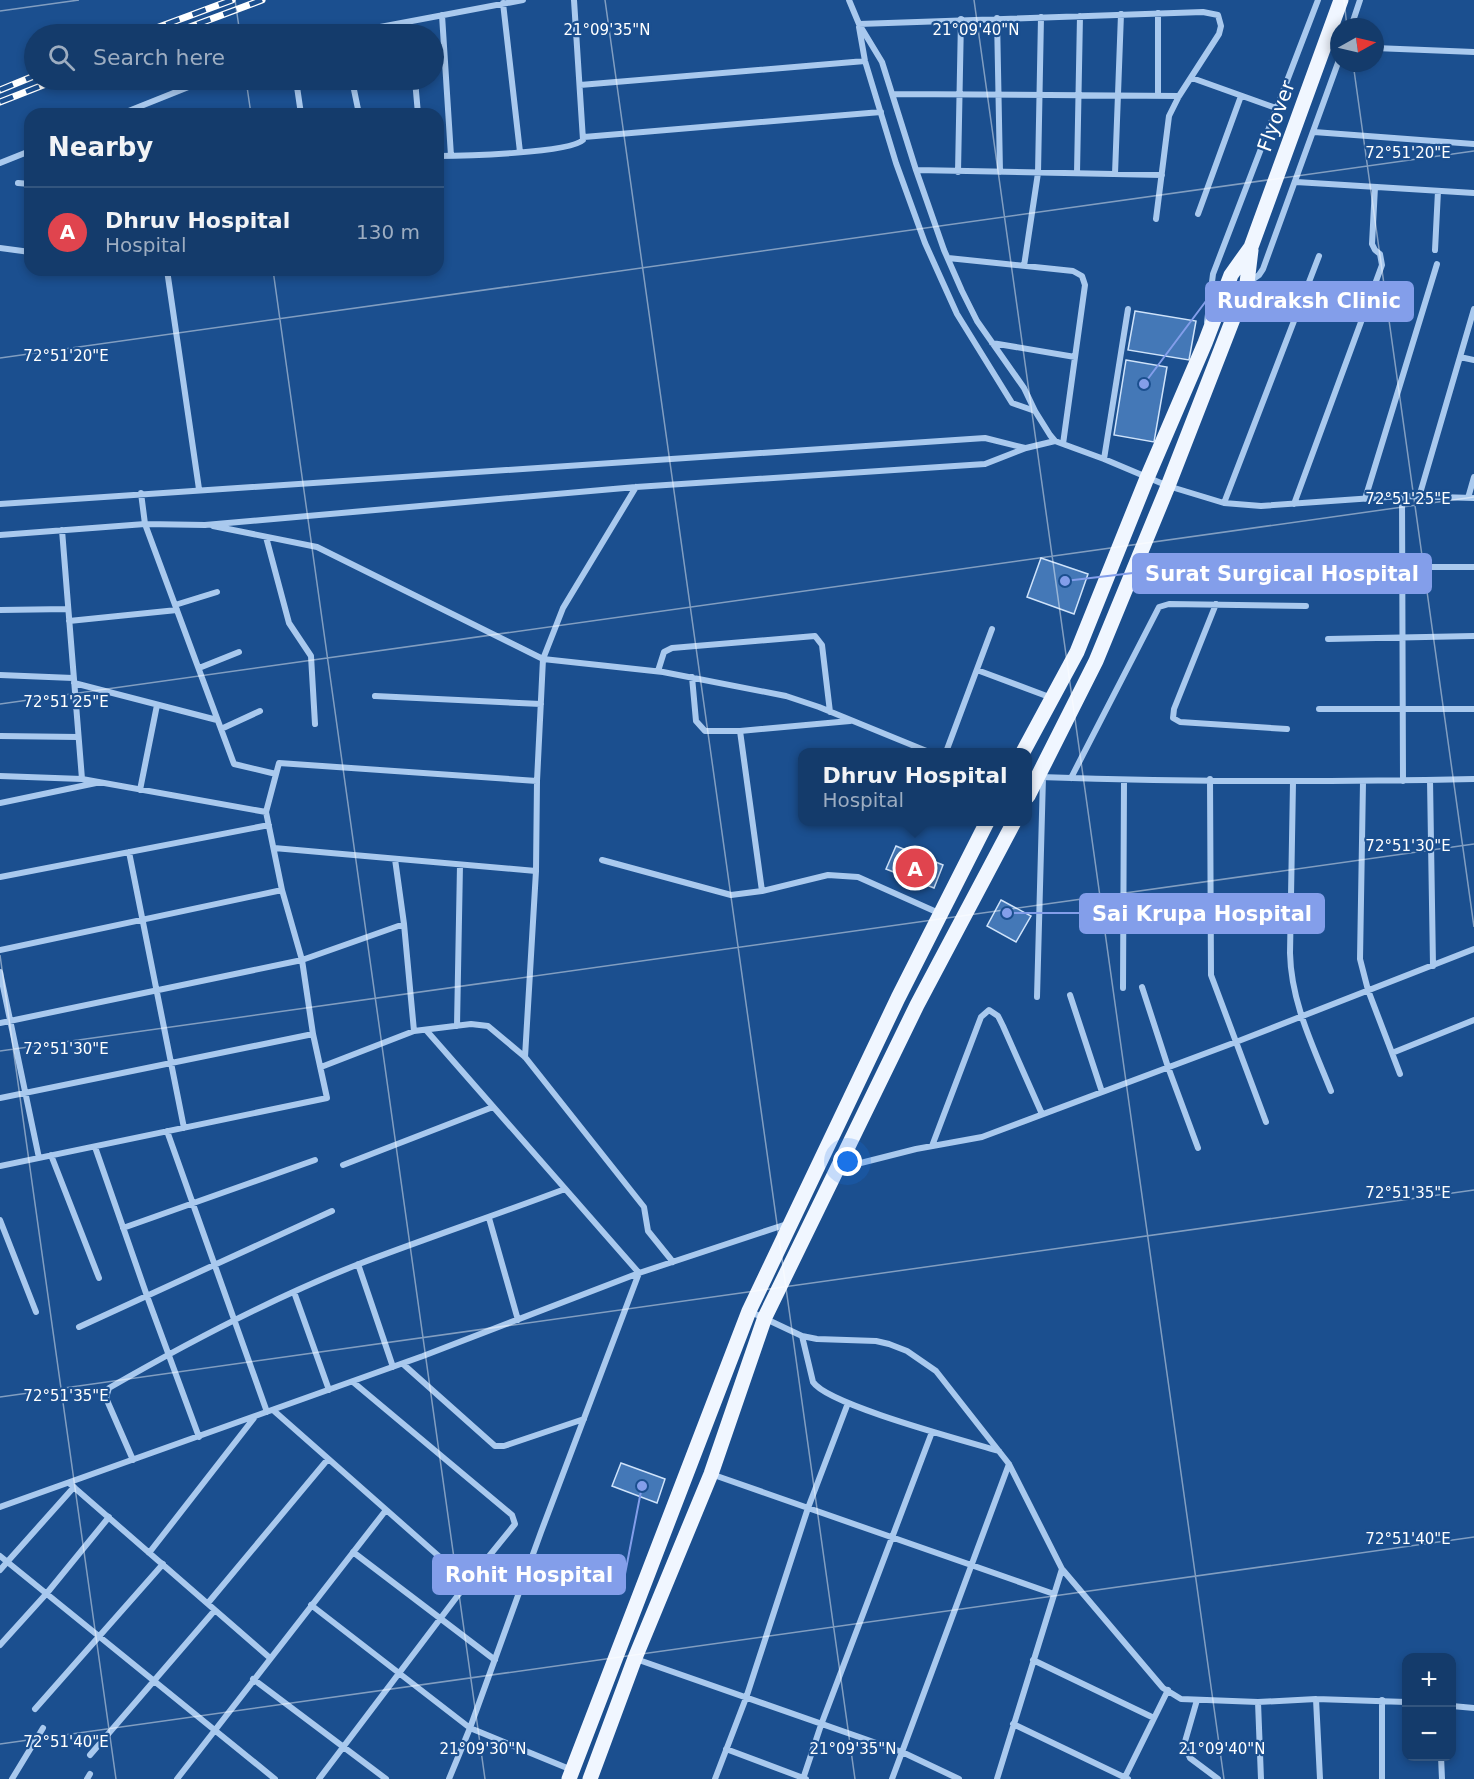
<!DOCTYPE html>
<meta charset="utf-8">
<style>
:root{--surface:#143b6b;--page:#1d4271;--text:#f1f3f6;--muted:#9dadc1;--line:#33557e;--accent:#e797bd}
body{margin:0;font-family:"DejaVu Sans",sans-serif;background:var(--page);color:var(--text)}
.controls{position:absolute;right:18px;bottom:18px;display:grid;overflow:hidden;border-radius:12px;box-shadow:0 3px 9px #0003}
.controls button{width:54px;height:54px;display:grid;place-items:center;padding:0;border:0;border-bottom:2px solid var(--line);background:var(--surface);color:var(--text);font:30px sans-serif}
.compass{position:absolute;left:1330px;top:18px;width:54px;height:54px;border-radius:50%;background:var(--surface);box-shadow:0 3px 9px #0003;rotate:82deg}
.you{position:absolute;left:848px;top:1162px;width:21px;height:21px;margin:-15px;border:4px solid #fff;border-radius:50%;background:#1a73e8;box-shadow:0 0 0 9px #1a73e833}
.badge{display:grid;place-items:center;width:39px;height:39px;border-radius:50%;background:var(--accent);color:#fff;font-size:20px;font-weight:700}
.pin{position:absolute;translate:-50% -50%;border:3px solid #fff;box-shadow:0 2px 6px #0006}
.popup{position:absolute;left:798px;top:748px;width:234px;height:78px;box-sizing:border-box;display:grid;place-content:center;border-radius:12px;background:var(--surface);filter:drop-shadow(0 2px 4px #0005);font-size:20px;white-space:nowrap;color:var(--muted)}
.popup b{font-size:22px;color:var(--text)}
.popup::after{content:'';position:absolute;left:50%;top:100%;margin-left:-12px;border:12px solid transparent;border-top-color:var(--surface)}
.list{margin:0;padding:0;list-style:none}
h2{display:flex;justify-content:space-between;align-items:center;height:78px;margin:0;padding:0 24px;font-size:26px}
h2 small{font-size:20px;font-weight:400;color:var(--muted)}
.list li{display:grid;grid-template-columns:39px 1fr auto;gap:18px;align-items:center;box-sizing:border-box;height:90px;padding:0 24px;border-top:2px solid var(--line)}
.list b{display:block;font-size:22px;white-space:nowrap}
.list p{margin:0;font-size:20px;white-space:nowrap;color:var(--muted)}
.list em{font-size:20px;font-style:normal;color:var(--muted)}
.icon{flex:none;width:33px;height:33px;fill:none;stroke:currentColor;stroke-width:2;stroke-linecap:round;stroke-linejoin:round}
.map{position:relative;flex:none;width:1474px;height:1779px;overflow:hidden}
.search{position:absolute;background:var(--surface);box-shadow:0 3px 9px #0003;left:24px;top:24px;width:420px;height:66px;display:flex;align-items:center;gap:15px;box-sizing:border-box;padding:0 21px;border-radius:33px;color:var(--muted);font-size:22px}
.panel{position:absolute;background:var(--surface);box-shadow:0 3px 9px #0003;left:24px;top:108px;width:420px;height:168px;border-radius:18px}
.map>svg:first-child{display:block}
.building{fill:#4478b7;stroke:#cfe3fa;stroke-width:1.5}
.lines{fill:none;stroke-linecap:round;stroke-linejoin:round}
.minor{stroke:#a9c9ee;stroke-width:6}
.primary{stroke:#f0f6ff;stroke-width:15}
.rail-casing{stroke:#fff;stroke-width:7}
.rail{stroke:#1b4f8f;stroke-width:4.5;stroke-dasharray:14;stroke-linecap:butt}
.ticks{fill:none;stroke:#fff;stroke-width:1.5;stroke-opacity:0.45}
.labels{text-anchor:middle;stroke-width:4.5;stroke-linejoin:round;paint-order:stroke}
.street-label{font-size:20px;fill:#fff;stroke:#1b4f8f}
.ticks-label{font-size:15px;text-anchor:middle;fill:#fff;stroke:#1b4f8f;stroke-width:4.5;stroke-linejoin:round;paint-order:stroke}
.leader{fill:none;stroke:#839eea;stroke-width:2}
.callout-dot{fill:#839eea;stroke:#1b4f8f;stroke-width:2}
.callout{fill:#839eea;stroke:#839eea;stroke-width:2}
.callout-label{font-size:21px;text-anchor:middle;font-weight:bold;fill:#fff}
</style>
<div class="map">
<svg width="1474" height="1779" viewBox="0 0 1474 1779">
<rect width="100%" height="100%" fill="#1b4f8f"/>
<path class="building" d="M 1135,311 L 1196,321 L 1189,360 L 1128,350 Z
M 1126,360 L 1167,367 L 1154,442 L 1114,435 Z
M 1041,558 L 1088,574 L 1074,614 L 1027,597 Z
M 896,846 L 943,865 L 934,888 L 886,869 Z
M 1001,900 L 1031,916 L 1016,942 L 987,926 Z
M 621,1463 L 665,1479 L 657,1503 L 612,1486 Z"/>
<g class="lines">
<path class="minor" d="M 849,0 L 859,24 L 882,62 L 916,170 L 944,250 L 962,291 L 977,321 L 1024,388 L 1035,411 L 1050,435 L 1055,441 L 1063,444 L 1104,459 L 1168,486 L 1224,503 L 1261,506 L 1402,496 L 1474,498
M 503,3 L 520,152
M 1158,13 L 1158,96
M 442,15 L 451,156
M 997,18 L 1000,172
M 409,23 L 410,34
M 859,24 L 1203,12 L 1218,15 L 1221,26 L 1219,34 L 1179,96 L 1169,116 L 1156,219
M 859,27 L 865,61 L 896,163 L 925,243 L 943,283 L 957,314 L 1012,403 L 1035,411
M 1351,27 L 1360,0
M 343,34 L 523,0
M 1375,48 L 1474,52
M 1192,78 L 1276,108
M 296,80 L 301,114
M 352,80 L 359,114
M 415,80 L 418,114
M 580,85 L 865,61
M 893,94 L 1179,96
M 121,114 L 206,80
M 1314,132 L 1474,144
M 584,137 L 881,112
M 438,156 C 462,156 570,153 583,140 L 574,0
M 0,163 L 30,151
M 916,170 L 1162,175
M 958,172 L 961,19
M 1077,173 L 1080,16
M 1115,174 L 1121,14
M 1296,182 L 1474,193
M 18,183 L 30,184
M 1198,214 L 1241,96
M 0,248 L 30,252
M 1435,250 L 1438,191
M 948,258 L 1073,271 L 1082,276 L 1085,285 L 1063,444
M 1024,266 L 1038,173 L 1041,17
M 167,270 L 199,489
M 1249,282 L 1259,275 L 1263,269 L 1339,60
M 1207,322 L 1213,274 L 1318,0
M 992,343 L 1075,357
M 1460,357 L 1474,360
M 1104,459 L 1128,309
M 141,493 L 145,524 L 234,764 L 276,774
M 1402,496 L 1403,781
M 1419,497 L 1474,309
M 1468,498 L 1474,477
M 1365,499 L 1437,264
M 1224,503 L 1319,256
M 0,504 L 985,438 L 1025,448
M 1294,504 L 1382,265 L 1380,254 L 1375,250 L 1372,244 L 1375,187
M 213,526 L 317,547 L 543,659 L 663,672 L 786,696 L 819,707 L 929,752
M 62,530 L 82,779
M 0,535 L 145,524 L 205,525 L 636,487 L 985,464 L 1026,448 L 1055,441
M 266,537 L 289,623 L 311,656 L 315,724
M 1352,567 L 1474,567
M 1135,572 L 1245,569
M 1216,604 L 1174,709 L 1173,718 L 1180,722 L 1287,729
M 175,605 L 217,592
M 0,610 L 68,609
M 69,621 L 177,610
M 1328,639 L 1474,636
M 199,668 L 239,652
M 977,670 L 1052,698
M 658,671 L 664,652 L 672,648 L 815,636 L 822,645 L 830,712
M 0,675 L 73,678
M 692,677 L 696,721 L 705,731 L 740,731 L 850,721
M 74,683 L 217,720
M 375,696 L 541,704
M 1319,709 L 1474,709
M 221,729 L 260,711
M 740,731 L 762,891
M 0,736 L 78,737
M 946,752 L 992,629
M 0,776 L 82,779 L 266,812
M 1040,777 C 1184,782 1329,782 1474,779
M 1071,778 L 1159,607 L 1169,604 L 1306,606
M 1210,779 L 1211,975 L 1266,1122
M 1430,780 L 1433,966
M 1293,782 L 1290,953 C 1291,1002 1313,1046 1331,1091
M 1363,782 L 1360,959 L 1368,990 L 1400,1074
M 140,790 L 157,705
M 0,803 L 96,783
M 274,848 L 536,871
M 129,852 L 184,1128
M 395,859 L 404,924 L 414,1031
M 602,860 L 731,895 L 762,891 L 828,875 L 858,877 L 941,914
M 0,877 L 269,825
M 0,950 L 282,890
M 0,972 L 39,1158
M 1142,987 L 1168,1067 L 1198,1148
M 1123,988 L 1124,780
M 1070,995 L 1102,1092
M 1037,997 L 1043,777
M 0,1023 L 302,960 L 404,924
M 457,1026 L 460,865
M 426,1030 L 639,1273 L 541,1532 L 470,1728 L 449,1779
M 1392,1053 L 1474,1020
M 525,1057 L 536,871 L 537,781 L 543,659 L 563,608 L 636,487
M 321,1067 L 414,1031 L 471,1024 L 488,1026 L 525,1057 L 644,1207 L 648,1231 L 673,1262
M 0,1098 L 313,1034
M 167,1131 L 267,1412
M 932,1146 L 981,1017 L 989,1010 L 998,1016 L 1003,1026 L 1042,1114
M 95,1147 L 147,1296 L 199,1437
M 51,1155 L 99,1278
M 343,1165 L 493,1107
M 0,1166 L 327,1098 L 313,1034 L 302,960 L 282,890 L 266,812 L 279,763 L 537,781
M 841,1168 L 916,1149 L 982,1137 L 1236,1042 L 1474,949
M 489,1218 L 518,1320
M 0,1220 L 36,1312
M 123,1228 L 315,1160
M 358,1264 L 393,1367
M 294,1292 L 329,1390
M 749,1311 L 802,1336 L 817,1339 L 876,1341 L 889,1344 L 907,1351 L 936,1371 L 1009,1464 L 1062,1569 L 1163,1688 L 1181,1699 L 1258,1702 L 1316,1699 L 1406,1702
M 79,1327 L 332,1211
M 802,1336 L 813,1382 C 828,1405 966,1441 999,1451
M 403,1364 L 495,1446 L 504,1446 L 584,1419
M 273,1410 L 468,1582
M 133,1460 L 106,1398 L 109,1388 C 189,1342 272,1298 359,1264 C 427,1238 496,1215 565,1189
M 711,1474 L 1054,1594
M 69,1483 L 270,1658
M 0,1507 L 423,1356 L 639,1273 L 787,1224
M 353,1552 L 495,1660
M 149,1553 L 254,1418
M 0,1556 L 275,1779
M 0,1570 L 74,1487
M 208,1603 L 328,1459
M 311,1605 L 470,1728 L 572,1770
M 0,1645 L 47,1593 L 109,1517
M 636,1659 L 902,1752 L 959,1779
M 1033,1660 L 1154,1718
M 253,1679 L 386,1779
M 1316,1699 L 1320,1779
M 1197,1700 L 1184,1745 L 1190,1758 L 1218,1779
M 1382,1700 L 1382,1779
M 1258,1702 L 1261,1779
M 1452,1706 L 1474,1708
M 35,1709 L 163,1564
M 1013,1724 L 1128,1779
M 726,1749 L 806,1779
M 90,1755 L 215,1610
M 1441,1756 L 1442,1779
M 12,1779 L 43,1728
M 87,1779 L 90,1774
M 177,1779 L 386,1510
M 319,1779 L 468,1582 L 515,1524 L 512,1515 L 353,1382
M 715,1779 L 746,1698 L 808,1508 L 848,1403
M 803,1779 L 821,1725 L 932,1432
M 892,1779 L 1009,1464
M 997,1779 L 1062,1569
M 1124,1779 L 1168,1690"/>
<path class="primary" d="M 1023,752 L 1077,652 L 1147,478 L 1205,343 L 1231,275 L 1251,247 L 1341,0
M 1028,796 L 1096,661 L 1168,486 L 1247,283 L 1251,250
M 569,1779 L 749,1311 L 898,998 L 987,822
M 590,1779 L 635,1658 L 711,1474 L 765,1317 L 917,1005 L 1014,822"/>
<g class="rail-casing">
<path id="rail" d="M 140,34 L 232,0
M 171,34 L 262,0
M 0,90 L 34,76
M 0,102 L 56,80"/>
</g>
<use href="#rail" class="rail"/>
</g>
<path class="ticks" d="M 235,0 L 240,34M 605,0 L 855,1779M 974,0 L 1224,1779M 1344,0 L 1347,27M 0,11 L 79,0M 1353,63 L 1474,927M 246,80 L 251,114M 273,270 L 485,1779M 0,358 L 1474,151M 0,704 L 1474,497M 0,955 L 116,1779M 0,1051 L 1474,844M 0,1397 L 1474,1190M 0,1744 L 1474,1537"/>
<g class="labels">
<g class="street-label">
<text transform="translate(1276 116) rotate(-70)" y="7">Flyover</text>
</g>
</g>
<g class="ticks-label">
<text x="607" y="35">21°09'35"N</text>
<text x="976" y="35">21°09'40"N</text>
<text x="1408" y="158">72°51'20"E</text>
<text x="66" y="361">72°51'20"E</text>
<text x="1408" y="504">72°51'25"E</text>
<text x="66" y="707">72°51'25"E</text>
<text x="1408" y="851">72°51'30"E</text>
<text x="66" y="1054">72°51'30"E</text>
<text x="1408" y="1198">72°51'35"E</text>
<text x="66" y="1401">72°51'35"E</text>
<text x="1408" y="1544">72°51'40"E</text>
<text x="66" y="1747">72°51'40"E</text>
<text x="483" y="1754">21°09'30"N</text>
<text x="853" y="1754">21°09'35"N</text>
<text x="1222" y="1754">21°09'40"N</text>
</g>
<path class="leader" d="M1144 384L1206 301M1065 581L1133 573M1007 913L1080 913M642 1486L625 1574"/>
<g class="callout-dot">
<circle cx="1144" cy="384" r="6"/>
<circle cx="1065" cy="581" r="6"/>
<circle cx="1007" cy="913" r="6"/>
<circle cx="642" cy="1486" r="6"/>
</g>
<g class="callout">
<rect x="1206" y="282" width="207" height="39" rx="6"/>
<rect x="1133" y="554" width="298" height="39" rx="6"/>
<rect x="1080" y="894" width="244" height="39" rx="6"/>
<rect x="433" y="1555" width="192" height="39" rx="6"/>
</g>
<g class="callout-label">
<text x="1309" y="308">Rudraksh Clinic</text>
<text x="1282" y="581">Surat Surgical Hospital</text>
<text x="1202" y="921">Sai Krupa Hospital</text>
<text x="529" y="1582">Rohit Hospital</text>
</g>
</svg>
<div class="controls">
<button>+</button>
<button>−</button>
</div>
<svg class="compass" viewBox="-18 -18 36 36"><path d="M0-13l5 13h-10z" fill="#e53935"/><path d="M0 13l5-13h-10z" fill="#9dadc1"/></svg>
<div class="you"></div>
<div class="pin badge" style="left:915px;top:868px;background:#e0444e">A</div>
<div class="popup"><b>Dhruv Hospital</b>Hospital</div>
<div class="search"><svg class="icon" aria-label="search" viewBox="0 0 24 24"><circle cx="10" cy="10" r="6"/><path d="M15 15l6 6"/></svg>Search here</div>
<section class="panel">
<h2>Nearby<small></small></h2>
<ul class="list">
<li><span class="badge" style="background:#e0444e">A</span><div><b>Dhruv Hospital</b><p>Hospital</p></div><em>130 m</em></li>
</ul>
</section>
</div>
